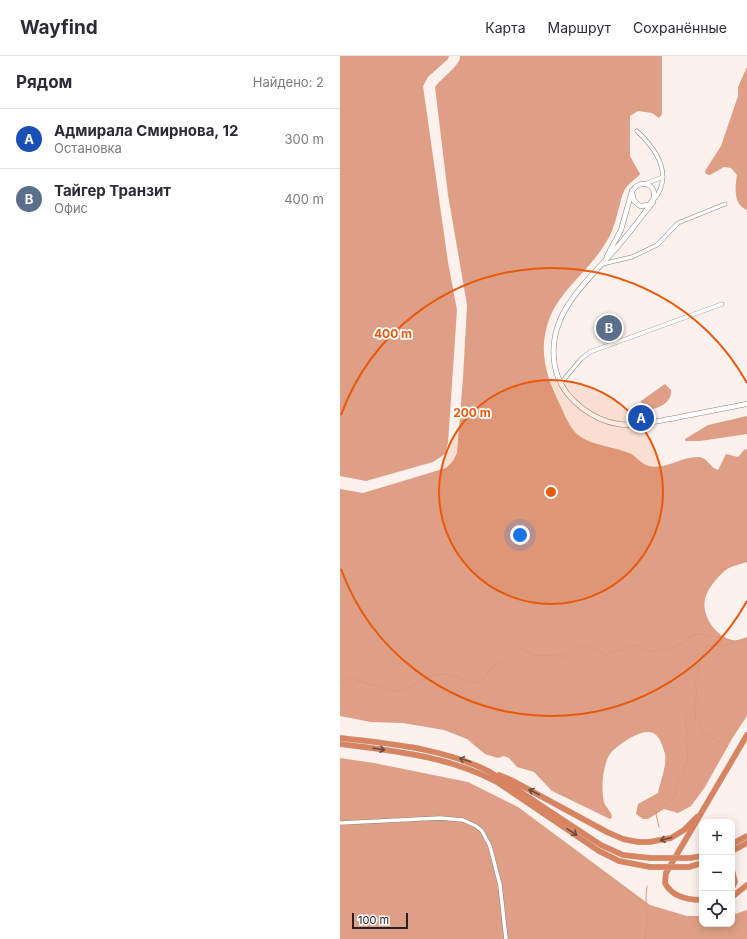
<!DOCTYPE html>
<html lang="ru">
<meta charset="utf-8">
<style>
:root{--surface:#fff;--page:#f2f2f3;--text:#2b2b33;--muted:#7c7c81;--line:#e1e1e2;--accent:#d93025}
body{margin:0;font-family:Inter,sans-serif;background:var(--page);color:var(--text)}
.controls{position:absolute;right:12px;bottom:12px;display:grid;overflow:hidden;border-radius:8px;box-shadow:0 2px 10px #0003}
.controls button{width:36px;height:36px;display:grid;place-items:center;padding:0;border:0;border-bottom:1px solid var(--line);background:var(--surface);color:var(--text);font:20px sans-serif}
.scale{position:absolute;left:12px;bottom:10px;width:56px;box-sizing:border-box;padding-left:4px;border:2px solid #262221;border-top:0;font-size:11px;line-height:14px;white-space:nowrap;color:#262221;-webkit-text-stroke:3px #fff;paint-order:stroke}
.you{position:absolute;left:180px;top:479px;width:14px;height:14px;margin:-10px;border:3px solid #fff;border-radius:50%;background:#1a73e8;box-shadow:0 0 0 6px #1a73e833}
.badge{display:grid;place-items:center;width:26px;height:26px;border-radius:50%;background:var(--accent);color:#fff;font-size:13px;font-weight:700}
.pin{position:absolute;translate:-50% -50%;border:2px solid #fff;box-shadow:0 1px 4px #0006}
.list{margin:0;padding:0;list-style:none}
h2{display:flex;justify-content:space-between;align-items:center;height:52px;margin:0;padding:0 16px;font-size:17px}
h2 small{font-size:13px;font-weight:400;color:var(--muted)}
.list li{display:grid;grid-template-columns:26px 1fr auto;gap:12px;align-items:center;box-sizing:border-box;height:60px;padding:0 16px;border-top:1px solid var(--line)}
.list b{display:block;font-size:15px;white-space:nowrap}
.list p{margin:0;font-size:13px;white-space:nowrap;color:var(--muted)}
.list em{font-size:13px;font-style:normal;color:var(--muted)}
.icon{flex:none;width:22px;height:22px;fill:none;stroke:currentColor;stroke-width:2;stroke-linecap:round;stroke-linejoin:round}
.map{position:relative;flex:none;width:407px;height:883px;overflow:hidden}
header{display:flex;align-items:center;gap:24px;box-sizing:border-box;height:56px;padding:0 20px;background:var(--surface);border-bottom:1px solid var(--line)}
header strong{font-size:19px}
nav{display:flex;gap:22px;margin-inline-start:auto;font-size:14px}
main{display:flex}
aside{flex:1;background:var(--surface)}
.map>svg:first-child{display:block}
.forest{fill:#df9f86}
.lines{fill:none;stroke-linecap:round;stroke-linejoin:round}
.stream{stroke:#d89980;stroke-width:1}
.minor-casing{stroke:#8d8380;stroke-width:4.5}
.tertiary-casing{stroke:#8d8380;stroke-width:5.5}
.trunk-casing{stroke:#cfcece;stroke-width:6}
.minor{stroke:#fff;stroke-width:3.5}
.tertiary{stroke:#fff;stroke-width:4.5}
.trunk{stroke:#d88460;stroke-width:5.5}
.trunk-bridge-casing{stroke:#cfcece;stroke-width:6;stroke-linecap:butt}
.trunk-bridge{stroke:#d88460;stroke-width:5.5}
.oneway{stroke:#6d493a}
.ring{fill:none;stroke:#e8590c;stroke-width:2}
.centre{fill:#e8590c;stroke:#fff;stroke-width:2}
.ring-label{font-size:12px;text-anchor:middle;font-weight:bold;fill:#e8590c;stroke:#fff;stroke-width:3.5;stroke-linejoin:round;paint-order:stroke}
</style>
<header>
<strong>Wayfind</strong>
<nav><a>Карта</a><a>Маршрут</a><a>Сохранённые</a></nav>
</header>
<main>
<aside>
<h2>Рядом<small>Найдено: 2</small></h2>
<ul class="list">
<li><span class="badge" style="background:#1a4fb4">A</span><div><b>Адмирала Смирнова, 12</b><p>Остановка</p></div><em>300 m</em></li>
<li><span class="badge" style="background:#5c6f8a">B</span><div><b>Тайгер Транзит</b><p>Офис</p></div><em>400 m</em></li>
</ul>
</aside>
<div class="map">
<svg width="407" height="883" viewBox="0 0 407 883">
<rect width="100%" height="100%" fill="#fcf1ed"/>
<path class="forest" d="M 0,0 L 109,0 L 108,3 L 88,21 L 83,30 L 108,206 L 117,254 L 108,387 L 105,398 L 93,406 L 26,425 L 0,420 Z
M 120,0 L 322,0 L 322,58 L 319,62 L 312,57 L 298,55 L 290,60 L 290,100 L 300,118 C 295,124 288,127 284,135 C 281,141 280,149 278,155 C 275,168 271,180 263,191 C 247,216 221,234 210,261 C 197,294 206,320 221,351 C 225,360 230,372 238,379 C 253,390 272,390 289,397 C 297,400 300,408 309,410 C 326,414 342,400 359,401 C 367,401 370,412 378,414 L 386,398 L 398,401 L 404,394 L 407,393 L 407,506 C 401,508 392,510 387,513 C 378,520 367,533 365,543 C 361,559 376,581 392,584 C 396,585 403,583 407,581 L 407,660 L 393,681 L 365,731 L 351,750 L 338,757 L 324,753 L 308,763 L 303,763 L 296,758 L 298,748 L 318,737 C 320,726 327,710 325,698 C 323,691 320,680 313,677 C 302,672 277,689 270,698 C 267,702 265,710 264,715 C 262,723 262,738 264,746 C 266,752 272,756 272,761 L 270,763 L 212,735 L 194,716 L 177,711 L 169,702 L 164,700 L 158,702 L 145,698 L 127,683 L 104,674 L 63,667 L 31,666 L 0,660 L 0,433 L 23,437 L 106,412 L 113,405 L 117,397 L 123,322 L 127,249 L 108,139 L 95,31 C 101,22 121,9 120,0 Z
M 407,11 L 407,154 C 393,148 395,131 397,119 L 391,112 L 384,111 L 370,119 L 366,118 L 365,115 L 381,90 L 398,40 L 398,31 Z
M 325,328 L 331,334 C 333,349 309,358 300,351 L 301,345 Z
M 407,360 L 407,378 L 360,385 L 345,385 L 345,383 L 368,369 Z
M 0,702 L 34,707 L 128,726 L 178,751 L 310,849 L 347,860 L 362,860 L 362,868 L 392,868 L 392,859 L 407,854 L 407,883 L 0,883 Z"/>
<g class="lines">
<path class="stream" d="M 0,626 L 10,622 C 18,624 51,636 55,635 C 73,634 85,617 104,618 C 116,619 128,627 140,627 L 151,612 L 166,604 L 175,595 L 181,593 L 195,600 L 218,599 L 230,601 L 241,591 L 247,590 L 251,593 L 267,599 C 277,594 281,596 292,589 L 301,591 L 310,596 L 318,593 L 325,595 C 331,591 334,591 340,589 C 345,588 347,581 352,579 C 361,576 382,583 393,585
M 356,652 L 355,662 L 360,668 L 361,675 L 388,691
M 319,771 L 316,758 L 327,746 L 335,741 L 337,725 L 341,721 L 348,703 L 347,694 L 349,686 L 346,683 L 347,673 L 345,668 L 347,661 L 355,652 L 357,633 L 354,627 L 358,618 L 360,605 L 367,590 C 374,588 381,591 388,589 C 394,586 400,584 407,582
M 305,883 C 309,865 304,847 307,830"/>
<g class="minor-casing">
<path id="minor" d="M 297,75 C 317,94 334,120 313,145
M 305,128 L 323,121
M 262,208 L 292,201 L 317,189 L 338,167 L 385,148
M 221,327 L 241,303 L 250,296 L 382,248
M 0,767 L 100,762 L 123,764 L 136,770 L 142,775 L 150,790 L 160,829 L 166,883"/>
</g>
<g class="tertiary-casing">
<path id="tertiary" d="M 313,146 C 302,160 291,175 279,189 C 261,210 239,230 225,254 C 213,275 210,299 218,321 C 227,345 253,364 278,368 C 297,371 317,365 335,362 C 359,357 383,353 407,348
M 267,200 L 281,174 L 292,135 C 300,123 316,127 314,142 L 309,149 L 300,150 L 294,145 L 292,137"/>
</g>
<g class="trunk-casing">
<path id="trunk" d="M 0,682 C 50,688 104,692 150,716 L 261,789 L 283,799 L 310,802
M 0,688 C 54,695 108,700 157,726 L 259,795 L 279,805 L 310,811
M 159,719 L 171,724 L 267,776 L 283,783 L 298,786 L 309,786 L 331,782 L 344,774 L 357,761
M 392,788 L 407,780
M 392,795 L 407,787
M 350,802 L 362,800
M 349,811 L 362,807
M 392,814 L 395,826 L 392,832
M 392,841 L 407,829
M 362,844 C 347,844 332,841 325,827 L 326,817 L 407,679"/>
</g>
<use href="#minor" class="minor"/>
<use href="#tertiary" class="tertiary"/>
<use href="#trunk" class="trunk"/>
<g class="trunk-bridge-casing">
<path id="trunk-bridge" d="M 310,802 L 350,802
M 310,811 L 349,811"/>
</g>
<use href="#trunk-bridge" class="trunk-bridge"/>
</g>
<defs><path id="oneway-shaft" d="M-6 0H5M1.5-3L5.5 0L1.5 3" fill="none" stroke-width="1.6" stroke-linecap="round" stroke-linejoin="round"/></defs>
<g class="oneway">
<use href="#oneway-shaft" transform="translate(39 693) rotate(8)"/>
<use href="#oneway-shaft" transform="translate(125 704) rotate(-162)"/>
<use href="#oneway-shaft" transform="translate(194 736) rotate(-152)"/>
<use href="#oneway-shaft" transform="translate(232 776) rotate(34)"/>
<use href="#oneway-shaft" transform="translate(326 783) rotate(166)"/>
</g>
<circle cx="211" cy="436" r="112" fill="#e8590c" fill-opacity=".12"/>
<g class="ring">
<circle cx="211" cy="436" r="112"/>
<path d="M407 545A224 224 0 0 1 1 513M1 359A224 224 0 0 1 407 327"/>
</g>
<circle cx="211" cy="436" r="6" class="centre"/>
<g class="ring-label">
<text x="53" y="282">400 m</text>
<text x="132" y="361">200 m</text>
</g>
</svg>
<div class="controls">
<button>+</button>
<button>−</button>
<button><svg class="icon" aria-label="locate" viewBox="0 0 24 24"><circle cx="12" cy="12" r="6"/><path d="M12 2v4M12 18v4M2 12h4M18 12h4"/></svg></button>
</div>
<div class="scale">100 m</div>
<div class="you"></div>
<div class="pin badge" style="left:301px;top:362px;background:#1a4fb4">A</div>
<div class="pin badge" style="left:269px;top:272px;background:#5c6f8a">B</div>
</div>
</main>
